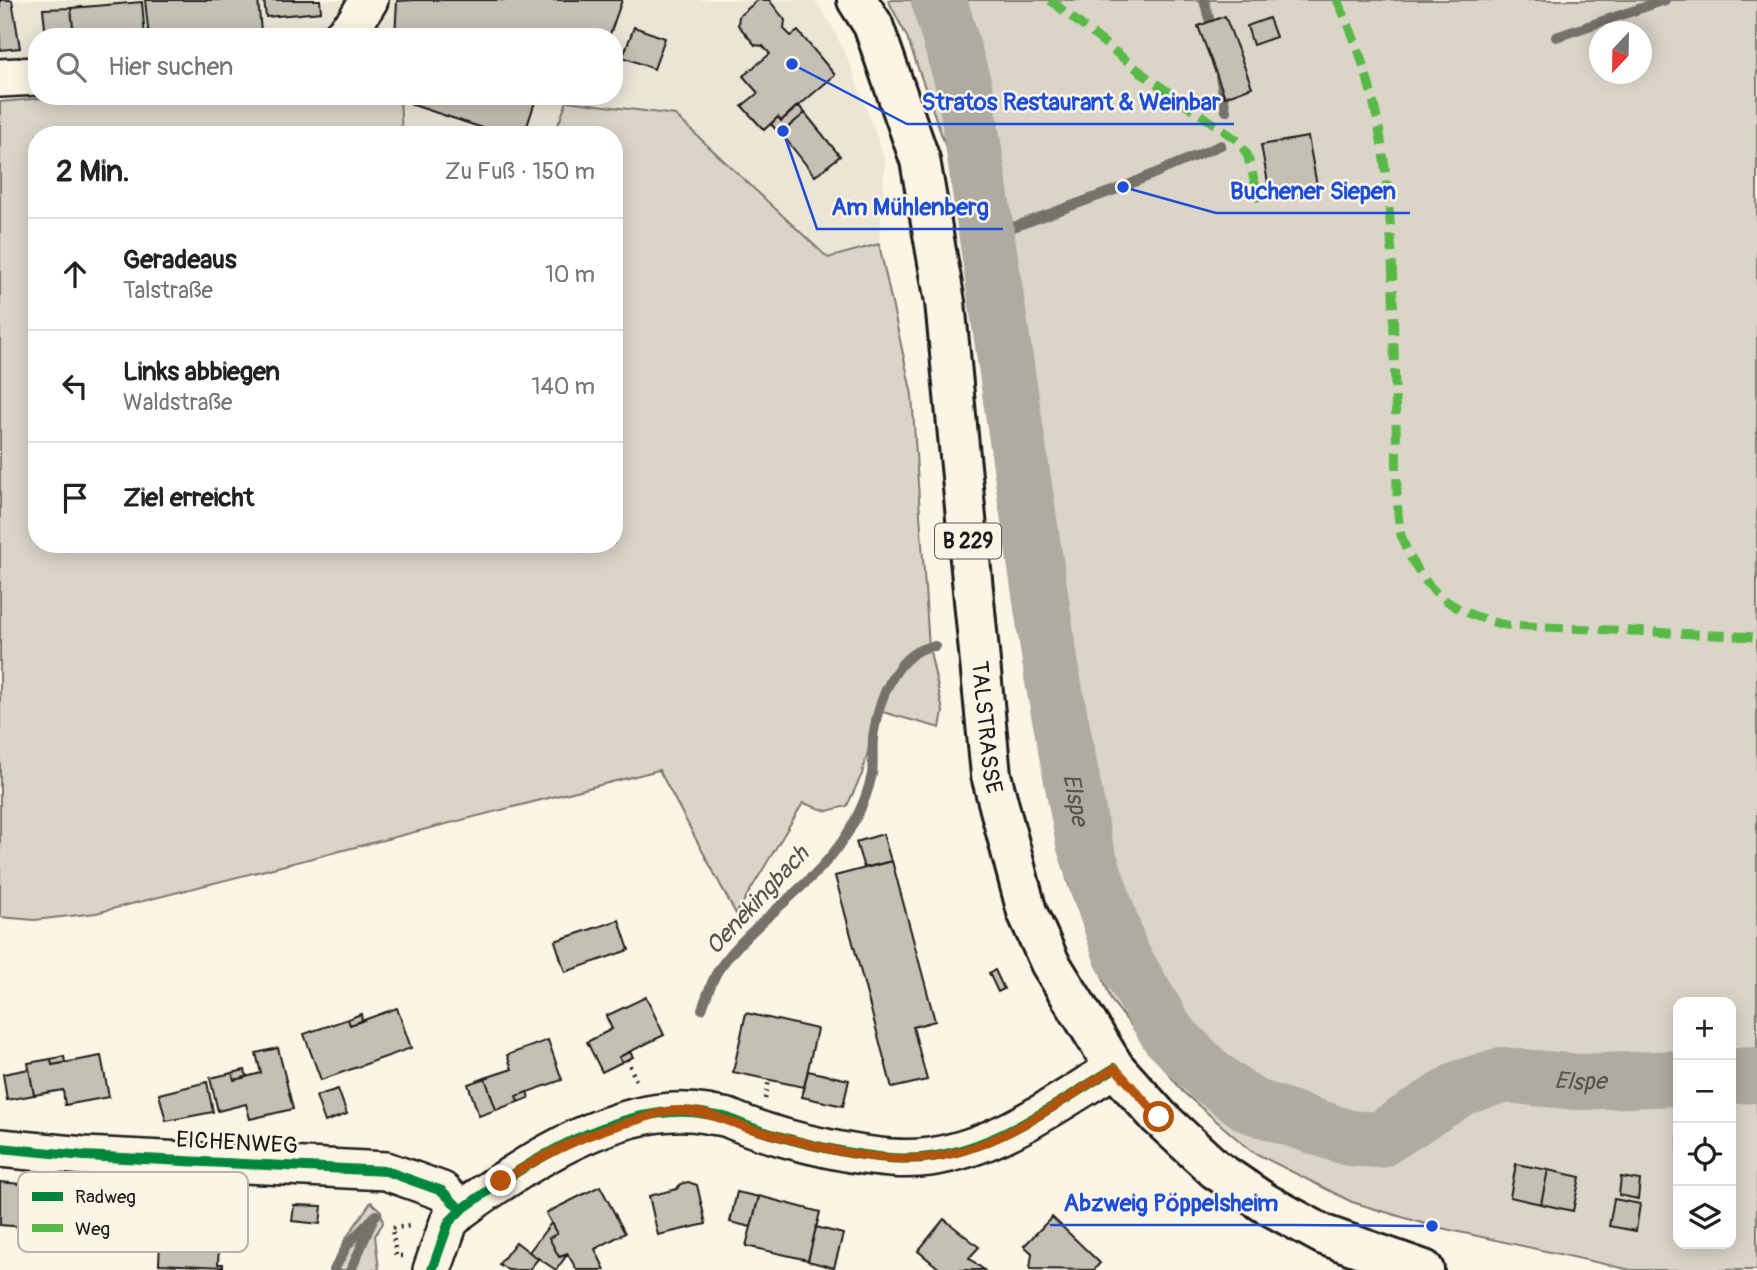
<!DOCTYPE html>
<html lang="de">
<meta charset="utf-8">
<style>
:root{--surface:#fff;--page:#f2f2f2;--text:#222;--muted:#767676;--line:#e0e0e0}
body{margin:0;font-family:Pangolin,sans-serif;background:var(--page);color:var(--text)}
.controls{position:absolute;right:21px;bottom:21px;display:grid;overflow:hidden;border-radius:14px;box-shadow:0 4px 18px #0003}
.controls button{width:63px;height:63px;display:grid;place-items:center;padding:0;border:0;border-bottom:2px solid var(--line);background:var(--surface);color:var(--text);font:35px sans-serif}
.compass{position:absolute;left:1589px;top:21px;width:63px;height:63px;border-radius:50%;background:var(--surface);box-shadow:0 4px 18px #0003;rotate:202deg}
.stop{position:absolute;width:21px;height:21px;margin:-16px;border:5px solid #b45309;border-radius:50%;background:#fff}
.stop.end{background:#b45309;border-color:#fff;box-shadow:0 2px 7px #0008}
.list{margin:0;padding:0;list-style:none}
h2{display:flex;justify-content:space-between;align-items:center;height:91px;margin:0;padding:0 28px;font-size:30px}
h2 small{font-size:23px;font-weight:400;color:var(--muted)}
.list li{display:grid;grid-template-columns:46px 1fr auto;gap:21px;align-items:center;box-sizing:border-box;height:112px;padding:0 28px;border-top:2px solid var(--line)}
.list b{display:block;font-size:26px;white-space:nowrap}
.list p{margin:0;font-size:23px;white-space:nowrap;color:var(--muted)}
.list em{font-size:23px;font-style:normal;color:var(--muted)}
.icon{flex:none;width:38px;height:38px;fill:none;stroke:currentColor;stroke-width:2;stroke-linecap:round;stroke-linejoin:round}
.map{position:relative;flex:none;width:1757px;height:1270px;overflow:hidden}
.search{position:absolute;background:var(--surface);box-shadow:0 4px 18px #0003;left:28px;top:28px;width:595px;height:77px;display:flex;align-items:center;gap:18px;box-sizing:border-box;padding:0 24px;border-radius:28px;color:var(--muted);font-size:26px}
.panel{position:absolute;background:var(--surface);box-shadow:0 4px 18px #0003;left:28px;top:126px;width:595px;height:427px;border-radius:28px}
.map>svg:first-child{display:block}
.built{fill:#ebe5d6}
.green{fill:#dbd5c8;stroke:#7c7872;stroke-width:2;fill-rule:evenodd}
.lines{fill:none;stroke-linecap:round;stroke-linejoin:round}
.stream{stroke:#75726c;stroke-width:10}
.river{stroke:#b0aba1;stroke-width:56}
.building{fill:#c4c0b3;stroke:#1c1c1c;stroke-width:2}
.minor-casing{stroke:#1c1c1c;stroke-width:42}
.primary-casing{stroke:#1c1c1c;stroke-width:44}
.path{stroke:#1c1c1c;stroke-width:4.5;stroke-dasharray:2 5;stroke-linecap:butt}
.minor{stroke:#fcf5e5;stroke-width:37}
.primary{stroke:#fcf5e5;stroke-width:38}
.quiet{stroke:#58b947;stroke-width:9;stroke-dasharray:18 9;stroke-linecap:butt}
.cycleway-casing{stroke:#fcf5e5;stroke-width:15}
.cycleway{stroke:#00873e;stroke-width:10}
.route{stroke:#b45309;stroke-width:9}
.labels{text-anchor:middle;stroke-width:5;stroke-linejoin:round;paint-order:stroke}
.shield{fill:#fcf5e5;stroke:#5f5d58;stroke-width:2}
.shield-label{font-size:21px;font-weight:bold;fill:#1c1c1c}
.street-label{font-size:23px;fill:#1c1c1c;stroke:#fcf5e5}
.water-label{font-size:24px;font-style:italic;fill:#575551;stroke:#fcf5e5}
.key{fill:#fcf5e5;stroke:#b9b4a9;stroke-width:2}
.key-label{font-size:19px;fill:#1c1c1c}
.leader{fill:none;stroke:#1d4ed8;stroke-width:2.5}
.callout-dot{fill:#1d4ed8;stroke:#fcf5e5;stroke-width:2.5}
.callout-label{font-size:24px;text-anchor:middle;font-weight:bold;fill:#1d4ed8;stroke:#fcf5e5;stroke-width:5;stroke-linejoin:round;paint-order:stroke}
</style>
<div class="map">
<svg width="1757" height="1270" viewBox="0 0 1757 1270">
<rect width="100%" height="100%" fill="#fcf5e5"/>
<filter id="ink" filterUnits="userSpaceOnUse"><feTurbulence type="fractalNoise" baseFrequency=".0143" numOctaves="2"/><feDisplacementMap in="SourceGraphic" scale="14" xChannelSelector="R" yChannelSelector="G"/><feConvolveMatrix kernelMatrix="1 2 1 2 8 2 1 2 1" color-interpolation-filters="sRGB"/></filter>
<g filter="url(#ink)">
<path class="built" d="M 0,0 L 814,0 L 829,21 L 849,61 L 885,160 L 879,244 L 828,258 L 675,115 L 557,128 L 557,135 L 402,135 L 400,97 L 392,96 L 614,96 L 614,37 L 327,37 L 318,29 L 246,37 L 37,37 L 37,60 L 0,63 Z"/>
<path class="green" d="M 888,0 L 1757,0 L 1757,1270 L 1631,1270 L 1432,1226 L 1352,1202 L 1251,1151 L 1183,1092 L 1111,1000 L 1067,880 L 1048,780 L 1031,674 L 973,224 L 907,37 ZM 1600,32 L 1642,32 L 1642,74 L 1600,74 ZM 1678,1002 L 1731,1002 L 1731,1244 L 1678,1244 Z
M 66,96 L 400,97 L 402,135 L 37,135 L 37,544 L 614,544 L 614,135 L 557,135 L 557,128 L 567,101 L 675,115 L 828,258 L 879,244 L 912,395 L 929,647 L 943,711 L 940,728 L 879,711 L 862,774 L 847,806 L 827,811 L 803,803 L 736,914 L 659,770 L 96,913 L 35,920 L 0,917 L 0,102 Z
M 371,1202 L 381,1211 L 383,1223 L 375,1236 L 379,1270 L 335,1270 L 351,1247 L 344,1241 Z"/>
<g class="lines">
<path class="stream" d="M 1204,0 L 1213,33
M 1556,37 L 1665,0
M 1220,76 L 1226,111
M 986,237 L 1123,187 L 1221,145
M 1055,742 L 1064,742
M 702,1009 C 707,996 711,981 719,969 C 758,914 824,882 855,820 C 862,807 869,788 872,774 C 874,760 871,745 874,731 C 879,700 897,649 935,646
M 334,1270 L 348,1244 L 376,1215
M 351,1270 L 372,1222"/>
<g class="river">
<path id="s1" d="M 939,0 L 965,90 L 1053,681 L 1084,843 L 1121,954 L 1168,1034 L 1211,1077 L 1250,1105 L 1349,1138 L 1379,1140 L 1461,1088 L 1502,1075 L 1579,1082 L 1678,1078"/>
<path d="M 1731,1076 L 1757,1075"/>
</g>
</g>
<path class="building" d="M 0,0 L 12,0 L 20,48 L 0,50 Z
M 145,0 L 258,0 L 261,31 L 199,37 L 149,37 Z
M 264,0 L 320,0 L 321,12 L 266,17 Z
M 415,0 L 622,0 L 609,37 L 395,37 L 397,1 Z
M 758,0 L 769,0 L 785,20 L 784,29 L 791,36 L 798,31 L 835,75 L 781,121 L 778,117 L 764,130 L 742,106 L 758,93 L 743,76 L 770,54 L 763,46 L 755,45 L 738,25 L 739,16 Z
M 142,2 L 145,37 L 74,37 L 71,8 Z
M 71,8 L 74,37 L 46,37 L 43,9 Z
M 1225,16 L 1252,87 L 1225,97 L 1198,26 Z
M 1269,18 L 1276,37 L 1253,45 L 1247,26 Z
M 634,27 L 665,38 L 654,69 L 623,57 Z
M 537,96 L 524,135 L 504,135 L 410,104 L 411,97 L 392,97 Z
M 798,105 L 805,113 L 780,134 L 771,124 L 778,117 L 781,121 Z
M 805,113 L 840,156 L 815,176 L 781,133 Z
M 1308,137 L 1318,191 L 1271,199 L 1261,145 Z
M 883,834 L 891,861 L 864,868 L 856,842 Z
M 892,861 L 935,1021 L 913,1027 L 927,1080 L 892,1088 L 835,876 Z
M 619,920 L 629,950 L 565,972 L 555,941 Z
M 995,970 L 1004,989 L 998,992 L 989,973 Z
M 646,997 L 664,1035 L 619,1057 L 622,1062 L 602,1072 L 587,1042 L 612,1029 L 606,1016 Z
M 397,1008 L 411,1048 L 321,1080 L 304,1034 L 348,1019 L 350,1025 Z
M 746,1013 L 817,1029 L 804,1087 L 733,1072 Z
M 361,1014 L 362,1021 L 350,1025 L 348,1019 Z
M 548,1040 L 562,1080 L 516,1096 L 518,1102 L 496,1110 L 485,1078 L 512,1069 L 507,1055 Z
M 278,1048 L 293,1109 L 250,1119 L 246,1104 L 218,1111 L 210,1078 L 232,1073 L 234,1080 L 261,1073 L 256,1053 Z
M 630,1052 L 633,1057 L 622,1062 L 619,1057 Z
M 64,1056 L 65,1063 L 52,1065 L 51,1059 Z
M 101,1056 L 109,1097 L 65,1105 L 63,1090 L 34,1095 L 28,1063 L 51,1059 L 52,1065 Z
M 29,1069 L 34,1095 L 7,1100 L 3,1074 Z
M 245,1070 L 247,1077 L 234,1080 L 232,1073 Z
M 808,1071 L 849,1080 L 843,1106 L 802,1097 Z
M 485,1078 L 496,1110 L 479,1116 L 468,1084 Z
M 207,1082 L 213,1112 L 166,1121 L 159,1094 Z
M 338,1089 L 347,1114 L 325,1122 L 316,1096 Z
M 527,1092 L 529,1098 L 518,1102 L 516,1096 Z
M 1516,1164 L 1548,1170 L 1541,1204 L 1510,1197 Z
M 1548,1170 L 1580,1177 L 1573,1211 L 1541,1204 Z
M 1621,1177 L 1640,1180 L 1638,1199 L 1619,1195 Z
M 0,1182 L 40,1186 L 37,1228 L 0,1225 Z
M 688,1182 L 697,1185 L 706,1224 L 658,1235 L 649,1196 L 677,1189 L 680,1184 Z
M 600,1186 L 625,1233 L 595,1249 L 605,1270 L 577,1270 L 567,1253 L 559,1257 L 549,1238 L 557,1234 L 546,1213 Z
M 737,1192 L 759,1197 L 751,1227 L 730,1222 Z
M 759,1196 L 820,1212 L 808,1260 L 746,1246 Z
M 1614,1199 L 1640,1204 L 1636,1231 L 1609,1226 Z
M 294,1205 L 322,1206 L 320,1224 L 292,1221 Z
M 161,1216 L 225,1220 L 224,1247 L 219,1247 L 218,1264 L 223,1264 L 223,1267 L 159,1264 Z
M 1052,1217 L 1100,1263 L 1094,1270 L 1030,1269 L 1032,1253 L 1024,1246 Z
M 944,1219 L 979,1247 L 969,1258 L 984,1270 L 941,1270 L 918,1251 Z
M 551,1223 L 557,1234 L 549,1238 L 559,1257 L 567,1255 L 556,1270 L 529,1252 Z
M 816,1227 L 843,1234 L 834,1268 L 808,1261 Z
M 516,1242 L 538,1259 L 529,1270 L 508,1270 L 499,1264 Z"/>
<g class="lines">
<g class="minor-casing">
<path id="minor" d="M 341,37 L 355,23 L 369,0
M 0,78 L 37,76
M 0,1148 L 84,1156 L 386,1171 L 442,1191 L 461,1210
M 432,1270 L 449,1222 L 461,1210 C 527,1162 623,1099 707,1114 C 714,1116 722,1116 728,1118 C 775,1139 879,1165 930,1157 C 999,1147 1057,1103 1115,1068"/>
</g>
<g class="primary-casing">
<g id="primary">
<path id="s2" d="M 857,0 L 873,25 L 920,160 L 945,302 L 991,775 L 1027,912 L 1050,963 L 1115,1068 L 1159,1117 L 1215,1169 L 1265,1203 L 1324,1235 L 1424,1270"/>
</g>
</g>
<path class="path" d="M 627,1059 L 637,1083
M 765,1099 L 769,1080
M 402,1256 L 396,1256 L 392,1228 L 412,1226"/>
<use href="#minor" class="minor"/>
<use href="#primary" class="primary"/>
<path class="quiet" d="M 1050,0 L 1147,77 L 1237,140 L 1247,154 L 1260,201
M 1337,0 C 1403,132 1390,279 1396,422 C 1397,447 1395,519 1402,538 C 1422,591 1452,613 1506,625 L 1757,637"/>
<g class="cycleway-casing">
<path id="cycleway" d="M 0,1148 L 84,1156 L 386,1171 L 442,1191 L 461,1210
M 432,1270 L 449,1222 L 461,1210 C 527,1162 623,1099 707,1114 C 714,1116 722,1116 728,1118 C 775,1139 879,1165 930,1157 C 999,1147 1057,1103 1115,1068"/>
</g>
<use href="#cycleway" class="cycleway"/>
</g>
</g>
<g class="lines" filter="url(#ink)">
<path class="route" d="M 501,1181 C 546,1154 589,1131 641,1119 C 651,1116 662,1111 672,1111 C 700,1108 723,1120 748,1128 C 804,1143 867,1163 925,1158 C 995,1152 1057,1103 1115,1068 L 1159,1117"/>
</g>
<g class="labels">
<rect class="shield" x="935" y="523.5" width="66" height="35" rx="5"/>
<g class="shield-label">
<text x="968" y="548">B 229</text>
</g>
<g class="street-label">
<text dy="8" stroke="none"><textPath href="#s2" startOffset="744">TALSTRASSE</textPath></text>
<text transform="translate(237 1142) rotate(3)" y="8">EICHENWEG</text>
</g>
<g class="water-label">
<text dy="8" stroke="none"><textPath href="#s1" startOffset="812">Elspe</textPath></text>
<text transform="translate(757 900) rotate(-47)" y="8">Oenekingbach</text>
<text dy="8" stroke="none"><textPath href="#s1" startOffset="1528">Elspe</textPath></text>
</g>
</g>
<rect x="18" y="1172" width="230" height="80" rx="10" class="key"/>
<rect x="32" y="1192" width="31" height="9" fill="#00873e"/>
<rect x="32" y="1224" width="31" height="8" fill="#58b947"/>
<g class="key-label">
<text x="75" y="1203">Radweg</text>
<text x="75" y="1235">Weg</text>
</g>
<path class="leader" d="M792 64L907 124H1234M1123 187L1216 213H1410M783 131L817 229H1003M1432 1226L1293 1225H1050"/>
<g class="callout-dot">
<circle cx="792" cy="64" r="7"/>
<circle cx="1123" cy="187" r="7"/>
<circle cx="783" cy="131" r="7"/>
<circle cx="1432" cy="1226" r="7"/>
</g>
<g class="callout-label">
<text x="1071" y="110">Stratos Restaurant &amp; Weinbar</text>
<text x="1313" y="199">Buchener Siepen</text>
<text x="910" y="215">Am Mühlenberg</text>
<text x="1171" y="1211">Abzweig Pöppelsheim</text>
</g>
</svg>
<div class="controls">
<button>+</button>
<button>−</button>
<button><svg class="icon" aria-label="locate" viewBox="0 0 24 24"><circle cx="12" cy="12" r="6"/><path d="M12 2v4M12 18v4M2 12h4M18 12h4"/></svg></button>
<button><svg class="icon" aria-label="layers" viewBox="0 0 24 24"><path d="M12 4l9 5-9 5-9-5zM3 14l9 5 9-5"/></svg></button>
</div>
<svg class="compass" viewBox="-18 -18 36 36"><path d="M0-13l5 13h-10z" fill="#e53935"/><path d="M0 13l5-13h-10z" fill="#767676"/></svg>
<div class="stop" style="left:1159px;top:1117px"></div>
<div class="stop end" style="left:501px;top:1181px"></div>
<div class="search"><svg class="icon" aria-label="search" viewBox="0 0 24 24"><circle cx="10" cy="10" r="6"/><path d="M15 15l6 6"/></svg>Hier suchen</div>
<section class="panel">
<h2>2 Min.<small>Zu Fuß · 150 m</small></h2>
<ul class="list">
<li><svg class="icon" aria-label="ahead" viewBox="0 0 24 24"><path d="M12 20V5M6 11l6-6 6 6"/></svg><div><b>Geradeaus</b><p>Talstraße</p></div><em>10 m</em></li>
<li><svg class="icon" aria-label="left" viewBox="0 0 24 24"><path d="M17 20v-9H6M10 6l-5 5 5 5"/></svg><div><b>Links abbiegen</b><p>Waldstraße</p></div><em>140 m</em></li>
<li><svg class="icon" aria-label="arrive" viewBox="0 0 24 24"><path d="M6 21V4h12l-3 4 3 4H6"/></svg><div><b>Ziel erreicht</b></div></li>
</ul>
</section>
</div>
